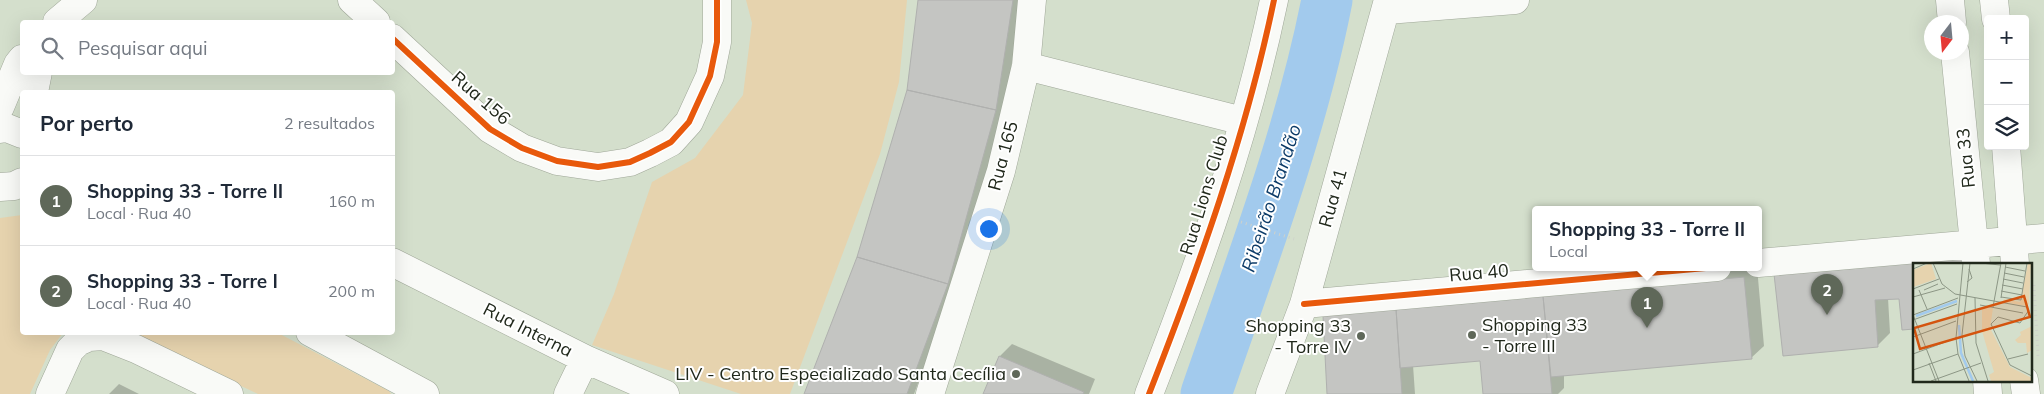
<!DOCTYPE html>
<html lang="pt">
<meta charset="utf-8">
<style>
:root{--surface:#fff;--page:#f2f2f3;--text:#1f2937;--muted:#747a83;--line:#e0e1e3;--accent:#5f6859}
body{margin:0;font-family:Mulish,sans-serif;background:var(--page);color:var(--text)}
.controls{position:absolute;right:15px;top:15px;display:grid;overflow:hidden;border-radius:5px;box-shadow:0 5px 20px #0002}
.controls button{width:45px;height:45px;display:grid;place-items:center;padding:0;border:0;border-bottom:1px solid var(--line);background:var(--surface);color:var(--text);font:25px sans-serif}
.compass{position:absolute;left:1924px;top:15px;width:45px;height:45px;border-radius:50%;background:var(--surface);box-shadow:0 5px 20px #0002;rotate:196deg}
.you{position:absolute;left:988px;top:228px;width:18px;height:18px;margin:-12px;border:4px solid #fff;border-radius:50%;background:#1a73e8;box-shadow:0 0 0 8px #1a73e833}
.badge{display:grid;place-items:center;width:32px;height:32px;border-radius:50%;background:var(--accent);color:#fff;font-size:16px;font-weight:700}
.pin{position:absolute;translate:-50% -41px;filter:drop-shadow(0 1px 2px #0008)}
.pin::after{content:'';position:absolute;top:26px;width:18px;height:15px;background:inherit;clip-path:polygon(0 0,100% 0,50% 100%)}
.popup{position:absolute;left:1532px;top:206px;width:230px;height:65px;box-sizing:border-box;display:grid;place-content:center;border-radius:5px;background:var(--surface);filter:drop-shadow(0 1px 4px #0005);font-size:16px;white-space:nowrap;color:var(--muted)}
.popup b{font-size:19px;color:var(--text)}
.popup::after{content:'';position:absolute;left:50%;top:100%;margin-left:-10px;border:10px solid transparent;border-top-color:var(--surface)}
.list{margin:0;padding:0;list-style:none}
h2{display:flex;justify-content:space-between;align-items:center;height:65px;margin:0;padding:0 20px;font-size:21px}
h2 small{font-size:16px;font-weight:400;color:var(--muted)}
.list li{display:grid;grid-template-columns:32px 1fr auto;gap:15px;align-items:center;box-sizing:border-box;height:90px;padding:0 20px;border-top:1px solid var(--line)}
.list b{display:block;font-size:19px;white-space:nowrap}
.list p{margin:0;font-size:16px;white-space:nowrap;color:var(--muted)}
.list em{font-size:16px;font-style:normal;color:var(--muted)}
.icon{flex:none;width:28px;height:28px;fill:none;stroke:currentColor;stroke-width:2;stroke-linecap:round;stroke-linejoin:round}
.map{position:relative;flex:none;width:2044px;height:394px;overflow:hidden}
.search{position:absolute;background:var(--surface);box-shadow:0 5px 20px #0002;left:20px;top:20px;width:375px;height:55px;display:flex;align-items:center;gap:12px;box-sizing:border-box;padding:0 18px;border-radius:5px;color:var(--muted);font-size:19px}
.panel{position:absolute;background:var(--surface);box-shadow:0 5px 20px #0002;left:20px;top:90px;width:375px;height:245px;border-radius:5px}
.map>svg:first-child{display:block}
.green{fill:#e6d3ae}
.water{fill:#a2caed}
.shadow{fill:#0003}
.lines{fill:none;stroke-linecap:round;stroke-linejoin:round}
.river{stroke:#a2caed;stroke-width:51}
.building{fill:#c4c5c2;stroke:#afb0ae}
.minor-casing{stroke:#9fa798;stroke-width:29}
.path{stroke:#ced1cb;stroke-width:3;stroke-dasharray:1 4;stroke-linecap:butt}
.minor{stroke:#f9faf7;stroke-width:28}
.cycleway-casing{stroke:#fff;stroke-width:9}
.cycleway{stroke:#e8590c;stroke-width:6}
.poi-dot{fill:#5f6859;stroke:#fff;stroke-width:2}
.labels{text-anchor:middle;stroke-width:4;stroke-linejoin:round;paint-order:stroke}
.street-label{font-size:18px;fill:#20281b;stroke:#fff}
.poi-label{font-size:18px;fill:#20281b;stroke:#fff;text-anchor:end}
.water-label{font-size:19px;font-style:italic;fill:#0c3b68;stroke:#fff}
.inset-river{fill:none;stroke:#a2caed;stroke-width:2.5}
.inset-road{fill:none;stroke:#8c9685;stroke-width:1}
.view{fill:#d4540e;fill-opacity:0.15;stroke:#d4540e;stroke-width:2.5}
.inset-edge{fill:none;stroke:#20281b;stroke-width:2.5}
</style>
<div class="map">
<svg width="2044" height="394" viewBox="0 0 2044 394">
<rect width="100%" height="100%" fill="#d4dfcc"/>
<path class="green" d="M 746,0 L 907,0 L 899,82 L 880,154 L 790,394 L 741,394 L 592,345 L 614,294 L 652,182 L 695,158 L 743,95 L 752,23 Z
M 22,215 L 22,332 L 63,333 L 50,350 L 30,394 L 0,394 L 0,218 Z
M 128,333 L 278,333 L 389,391 L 391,394 L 258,394 Z"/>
<path class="water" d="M 1240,229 L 1279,241 L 1228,394 L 1185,394 Z"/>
<path class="shadow" d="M 919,0 L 1021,0 L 1007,97 L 960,270 L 914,394 L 806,394 L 858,257 L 908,91 Z
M 1914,264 L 1914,328 L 1901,298 L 1888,298 L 1890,333 L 1877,346 L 1785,355 Z
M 1732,267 L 1757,267 L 1764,346 L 1751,358 L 1564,375 L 1564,388 L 1558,394 L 1484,394 L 1481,360 L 1413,365 L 1415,394 L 1328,394 L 1410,297 Z
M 1012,344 L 1095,379 L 1089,394 L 985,394 L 1000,356 Z
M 119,384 L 139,394 L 109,394 Z"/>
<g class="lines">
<path class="river" d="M 1206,394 C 1250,266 1301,133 1327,0"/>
</g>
<path class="building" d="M 918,0 L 1013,0 L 996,110 L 907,90 Z
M 907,90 L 996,110 L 948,284 L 857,257 Z
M 857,257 L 948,284 L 907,394 L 804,394 Z
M 1963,258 L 1963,264 L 1914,264 L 1914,329 L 1902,330 L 1899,299 L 1875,300 L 1878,347 L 1783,356 L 1774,274 Z
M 1744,277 L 1752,359 L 1551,377 L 1543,296 Z
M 1543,296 L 1552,394 L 1483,394 L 1480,361 L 1400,368 L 1396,309 Z
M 1396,309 L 1402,394 L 1327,394 L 1323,316 Z
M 999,356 L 1084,392 L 1083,394 L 983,394 Z"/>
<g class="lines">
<g class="minor-casing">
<path id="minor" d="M 352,0 L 376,22
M 1950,0 L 1952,22
M 1994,0 L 1996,19
M 1387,10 L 1515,0
M 57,22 L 83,0
M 392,38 L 490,129 L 522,148 L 557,161 L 598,167 L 630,162 L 650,153 L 671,142 L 689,122 L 710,76 L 717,42 L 717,0
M 1955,52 L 1976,264
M 1026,66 L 1243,121
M 34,92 L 38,72
M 0,107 L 18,64 L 22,59
M 0,129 L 7,128 L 22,134
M 2006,146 L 2015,264
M 0,187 L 14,186 L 22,182
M 392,262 L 585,359 L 665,394
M 1758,263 L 2044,238
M 1304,304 L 1717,267
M 310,332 L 425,394
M 1987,380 L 1988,394
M 2024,380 L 2026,394
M 50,394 L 70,350 L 78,342 L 89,337 L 103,336 L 136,349 L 229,394
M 568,394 L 585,359
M 930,394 L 1001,171 L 1026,66 L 1032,0
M 1149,394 C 1199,266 1246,135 1274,0
M 1270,394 L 1304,304 L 1388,0"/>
</g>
<path class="path" d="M 1241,222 L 1294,239
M 2034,285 L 2038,356"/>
<use href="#minor" class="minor"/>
<g class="cycleway-casing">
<path id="cycleway" d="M 392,38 L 490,129 L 522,148 L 557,161 L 598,167 L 630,162 L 650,153 L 671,142 L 689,122 L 710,76 L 717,42 L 717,0
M 1304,304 L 1717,267
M 1149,394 C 1199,266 1246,135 1274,0"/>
</g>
<use href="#cycleway" class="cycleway"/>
</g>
<g class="poi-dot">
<circle cx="1472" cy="335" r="5"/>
<circle cx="1361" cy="336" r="5"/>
<circle cx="1016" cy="374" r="5"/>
</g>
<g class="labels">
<g class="street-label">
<text transform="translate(481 98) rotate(41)" y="6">Rua 156</text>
<text transform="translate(1003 156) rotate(-75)" y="6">Rua 165</text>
<text transform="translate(1966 158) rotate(-96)" y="6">Rua 33</text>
<text transform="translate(1204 195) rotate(-73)" y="6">Rua Lions Club</text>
<text transform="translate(1333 198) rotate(-74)" y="6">Rua 41</text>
<text transform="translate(1479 273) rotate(-5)" y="6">Rua 40</text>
<text transform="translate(528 330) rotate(27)" y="6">Rua Interna</text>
</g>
<g class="poi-label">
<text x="1482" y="331" text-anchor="start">Shopping 33<tspan x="1482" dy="21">- Torre III</tspan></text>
<text x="1351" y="332">Shopping 33<tspan x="1351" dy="21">- Torre IV</tspan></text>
<text x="1006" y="380">LIV - Centro Especializado Santa Cecília</text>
</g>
<g class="water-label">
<text transform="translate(1271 198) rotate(-72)" y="7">Ribeirão Brandão</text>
</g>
</g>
<g transform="translate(1913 263)">
<rect width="119" height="119" fill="#d4dfcc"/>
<path d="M 18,0 L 23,16 L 0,24 L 0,7 ZM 115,0 L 118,0 L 116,41 L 113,43 L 90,39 L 91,36 L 107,39 ZM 69,44 L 80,45 L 77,65 L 97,104 L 119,115 L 119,118 L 78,118 L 76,112 L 81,109 L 69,68 ZM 119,63 L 119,87 L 114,90 L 113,80 L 105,80 L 102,77 L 108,72 L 107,69 Z" fill="#e6d3ae"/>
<path class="inset-river" d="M 3,53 L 44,38M 46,62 L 48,90 L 60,118"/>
<path class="inset-road" d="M 20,0 L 29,21 L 42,31 L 114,44M 50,0 L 43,75 L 45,91 L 56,118M 57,0 L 49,72 L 52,93 L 64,118M 68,0 L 87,2M 92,4 L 112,8M 119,4 L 119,31M 0,6 L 14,0M 91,10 L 111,14M 90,16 L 110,20M 54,19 L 59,15 L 56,6M 89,22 L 110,26M 0,26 L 26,16M 6,27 L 14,46M 11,27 L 25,21M 88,28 L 109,32M 0,34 L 32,25M 88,34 L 108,37 L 114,0M 62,35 L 63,80 L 75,118M 88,35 L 93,0M 67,42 L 110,50M 80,44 L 88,0M 116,47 L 107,60 L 85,54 L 78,61 L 97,102 L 119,113M 0,52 L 26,118M 0,52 L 45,35M 0,57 L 44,41M 0,74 L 43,58M 0,91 L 43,75M 119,93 L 119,110M 95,96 L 115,91M 16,100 L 23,118M 0,107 L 45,91M 18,118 L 68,100"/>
<path class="view" d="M 111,33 L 117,54 L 7,86 L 1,65 Z"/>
<rect width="119" height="119" class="inset-edge"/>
</g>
</svg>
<div class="controls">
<button>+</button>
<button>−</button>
<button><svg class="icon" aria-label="layers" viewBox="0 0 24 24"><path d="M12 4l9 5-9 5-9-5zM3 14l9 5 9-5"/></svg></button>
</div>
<svg class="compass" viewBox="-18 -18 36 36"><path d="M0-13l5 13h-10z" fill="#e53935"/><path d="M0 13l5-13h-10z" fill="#747a83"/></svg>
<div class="you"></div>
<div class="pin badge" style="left:1647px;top:328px">1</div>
<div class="popup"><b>Shopping 33 - Torre II</b>Local</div>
<div class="pin badge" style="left:1827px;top:315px">2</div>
<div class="search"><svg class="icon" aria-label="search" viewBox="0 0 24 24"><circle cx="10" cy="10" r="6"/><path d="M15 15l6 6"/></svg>Pesquisar aqui</div>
<section class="panel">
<h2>Por perto<small>2 resultados</small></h2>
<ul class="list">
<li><span class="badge">1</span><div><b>Shopping 33 - Torre II</b><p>Local · Rua 40</p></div><em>160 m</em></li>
<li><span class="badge">2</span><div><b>Shopping 33 - Torre I</b><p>Local · Rua 40</p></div><em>200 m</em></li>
</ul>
</section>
</div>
